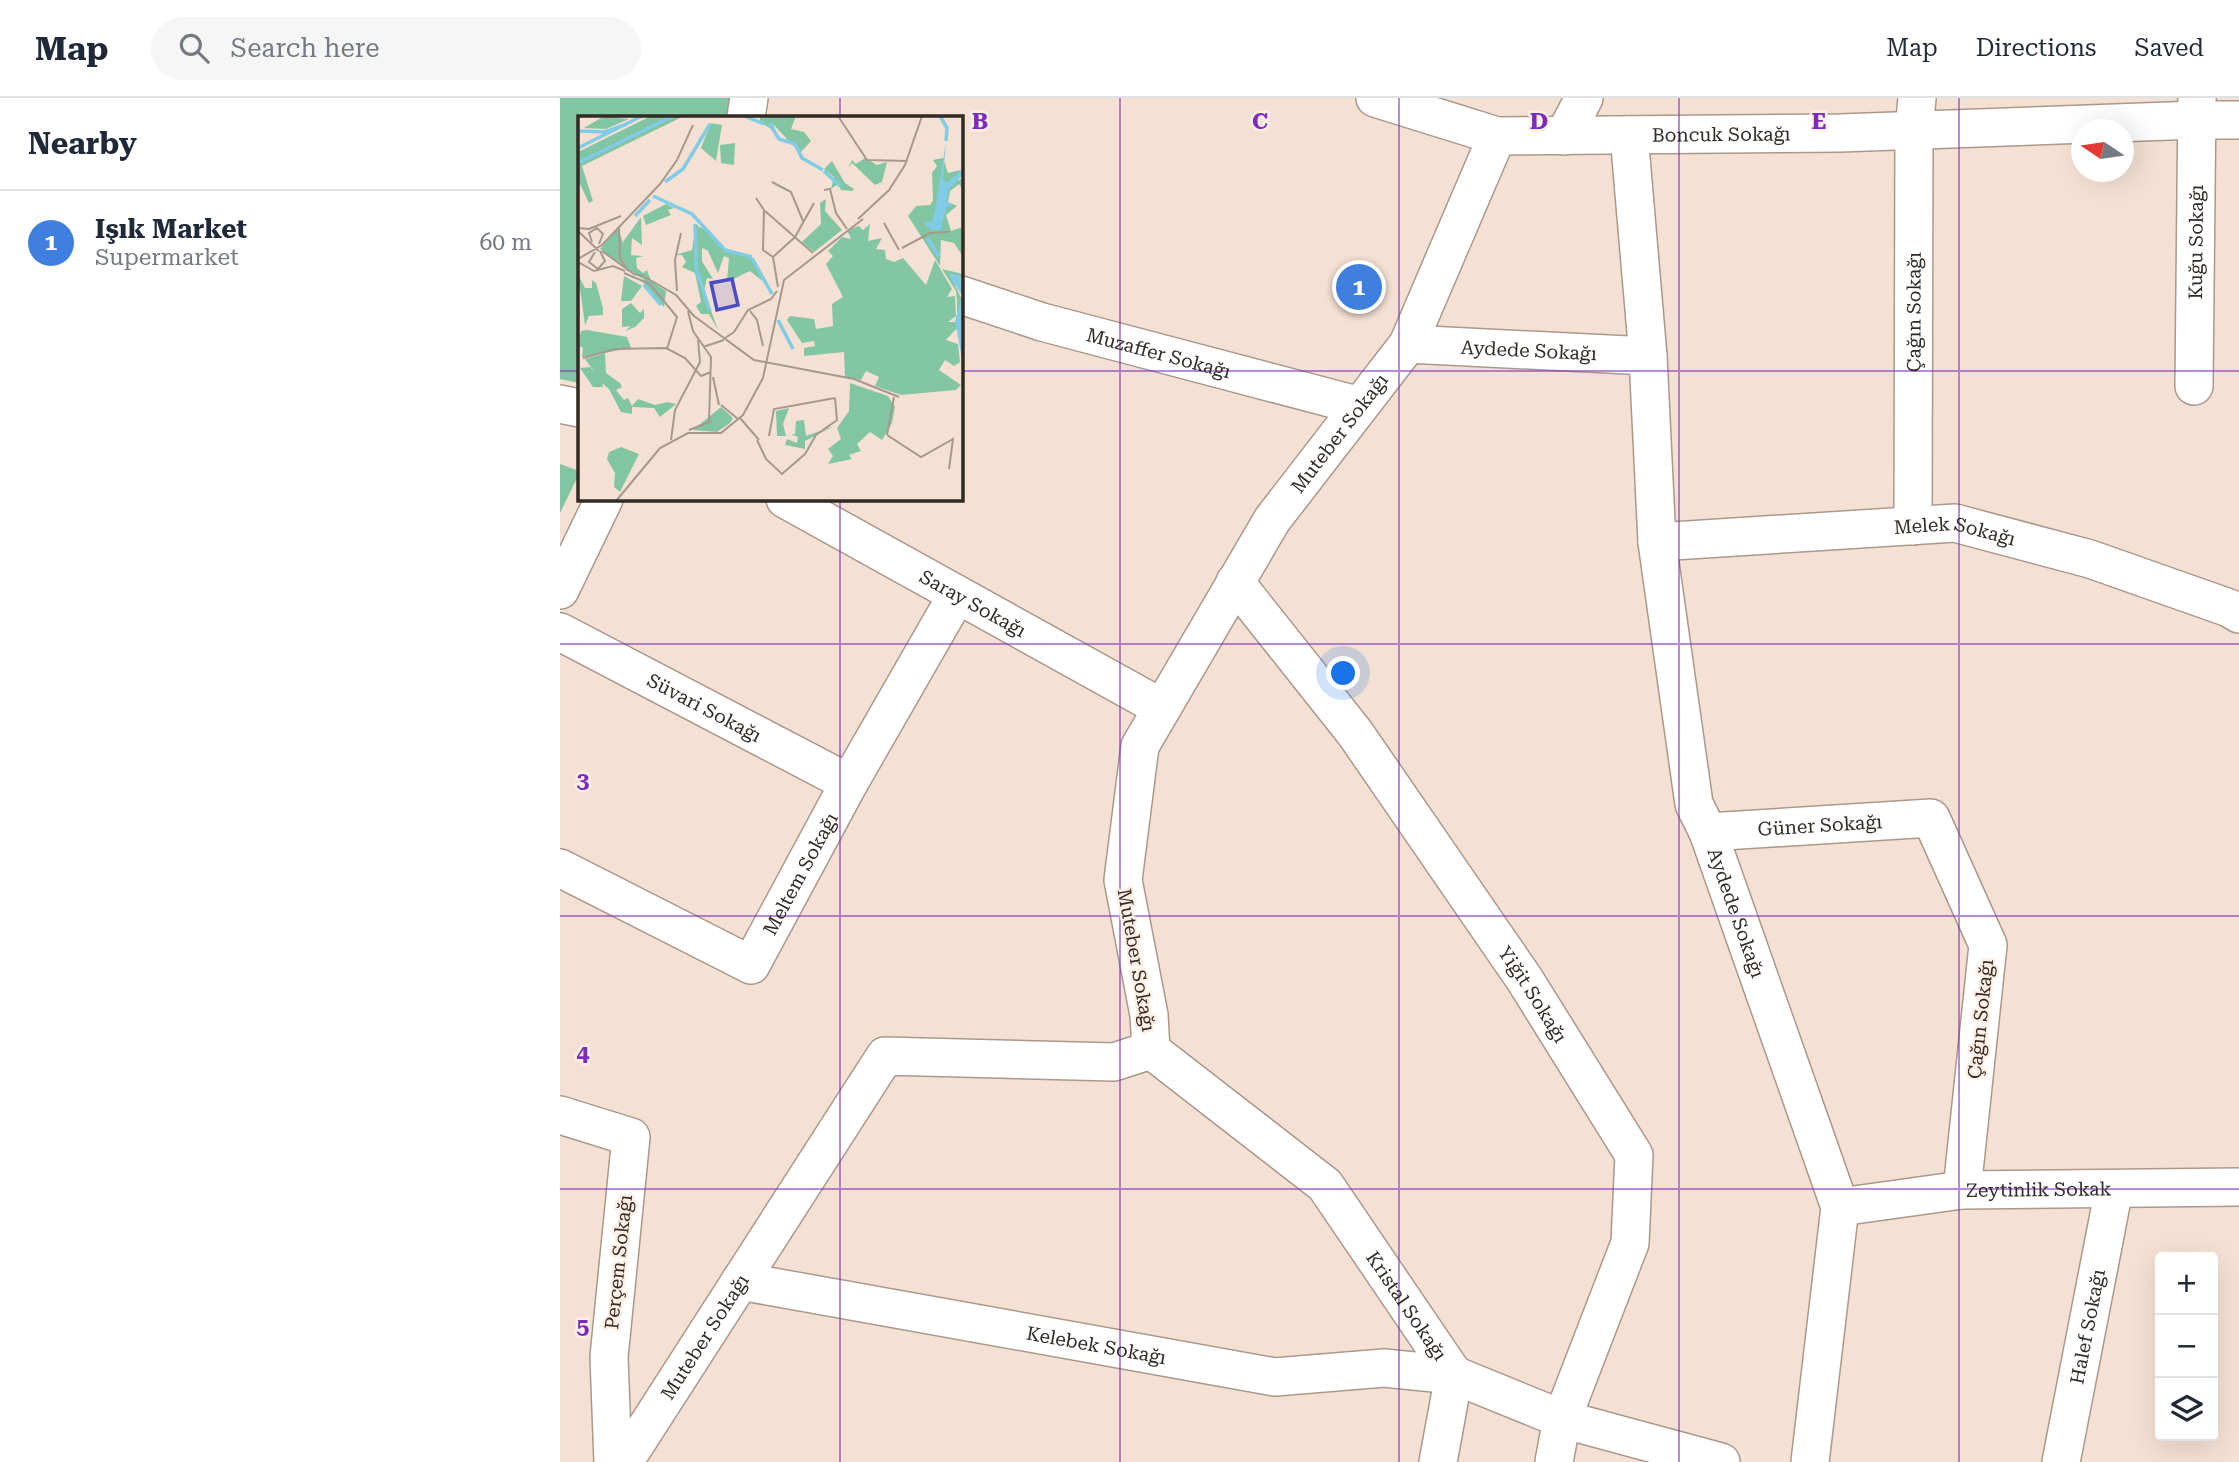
<!DOCTYPE html>
<meta charset="utf-8">
<style>
:root{--surface:#fff;--page:#f6f6f7;--text:#1f2937;--muted:#747a83;--line:#e0e1e3;--accent:#494cc2}
body{margin:0;font-family:"Roboto Serif",serif;background:var(--page);color:var(--text)}
.controls{position:absolute;right:21px;bottom:21px;display:grid;overflow:hidden;border-radius:7px;box-shadow:0 7px 28px #0002}
.controls button{width:63px;height:63px;display:grid;place-items:center;padding:0;border:0;border-bottom:2px solid var(--line);background:var(--surface);color:var(--text);font:35px sans-serif}
.compass{position:absolute;left:1511px;top:21px;width:63px;height:63px;border-radius:50%;background:var(--surface);box-shadow:0 7px 28px #0002;rotate:283deg}
.you{position:absolute;left:784px;top:576px;width:24px;height:24px;margin:-18px;border:5px solid #fff;border-radius:50%;background:#1a73e8;box-shadow:0 0 0 10px #1a73e833}
.badge{display:grid;place-items:center;width:46px;height:46px;border-radius:50%;background:var(--accent);color:#fff;font-size:23px;font-weight:700}
.pin{position:absolute;translate:-50% -50%;border:4px solid #fff;box-shadow:0 2px 7px #0006}
.list{margin:0;padding:0;list-style:none}
h2{display:flex;justify-content:space-between;align-items:center;height:91px;margin:0;padding:0 28px;font-size:30px}
h2 small{font-size:23px;font-weight:400;color:var(--muted)}
.list li{display:grid;grid-template-columns:46px 1fr auto;gap:21px;align-items:center;box-sizing:border-box;height:105px;padding:0 28px;border-top:2px solid var(--line)}
.list b{display:block;font-size:26px;white-space:nowrap}
.list p{margin:0;font-size:23px;white-space:nowrap;color:var(--muted)}
.list em{font-size:23px;font-style:normal;color:var(--muted)}
.icon{flex:none;width:38px;height:38px;fill:none;stroke:currentColor;stroke-width:2;stroke-linecap:round;stroke-linejoin:round}
.map{position:relative;flex:none;width:1679px;height:1364px;overflow:hidden}
header{display:flex;align-items:center;gap:42px;box-sizing:border-box;height:98px;padding:0 35px;background:var(--surface);border-bottom:2px solid var(--line)}
header strong{font-size:33px}
nav{display:flex;gap:38px;margin-inline-start:auto;font-size:24px}
.search{width:490px;height:63px;background:var(--page);display:flex;align-items:center;gap:18px;box-sizing:border-box;padding:0 24px;border-radius:38px;color:var(--muted);font-size:26px}
main{display:flex}
aside{flex:1;background:var(--surface)}
.map>svg:first-child{display:block}
.green{fill:#82c5a3}
.forest{fill:#83c6a4}
.lines{fill:none;stroke-linecap:round;stroke-linejoin:round}
.minor-casing{stroke:#ab988c;stroke-width:40}
.minor{stroke:#fff;stroke-width:37}
.grid{fill:none;stroke:#7b2cbf;stroke-width:2;stroke-opacity:0.55}
.labels{text-anchor:middle;stroke-width:5;stroke-linejoin:round;paint-order:stroke}
.street-label{font-size:19px;fill:#312a25;stroke:#ffefe4}
.inset-river{fill:none;stroke:#80cce7;stroke-width:3.5}
.inset-road{fill:none;stroke:#a7988e;stroke-width:2}
.view{fill:#494cc2;fill-opacity:0.15;stroke:#494cc2;stroke-width:3.5}
.inset-edge{fill:none;stroke:#312a25;stroke-width:3.5}
.grid-label{font-size:23px;text-anchor:middle;font-weight:bold;fill:#7b2cbf;stroke:#ffefe4;stroke-width:5;stroke-linejoin:round;paint-order:stroke}
</style>
<header>
<strong>Map</strong>
<div class="search"><svg class="icon" aria-label="search" viewBox="0 0 24 24"><circle cx="10" cy="10" r="6"/><path d="M15 15l6 6"/></svg>Search here</div>
<nav><a>Map</a><a>Directions</a><a>Saved</a></nav>
</header>
<main>
<aside>
<h2>Nearby<small></small></h2>
<ul class="list">
<li><span class="badge" style="background:#3f7fe0">1</span><div><b>Işık Market</b><p>Supermarket</p></div><em>60 m</em></li>
</ul>
</aside>
<div class="map">
<svg width="1679" height="1364" viewBox="0 0 1679 1364">
<rect width="100%" height="100%" fill="#f5e1d4"/>
<path class="green" d="M 0,0 L 173,0 L 171,19 L 19,19 L 19,285 L 0,281 Z
M 0,366 L 19,373 L 19,376 L 0,415 Z"/>
<path class="forest" d="M 0,0 L 128,0 L 127,19 L 19,19 L 19,152 L 0,146 Z"/>
<g class="lines">
<g class="minor-casing">
<g id="minor">
<path id="s1" d="M 815,0 L 937,38 L 1280,35 L 1637,22 L 1679,22"/>
<path d="M 186,19 L 189,0"/>
<path d="M 1069,37 L 1088,258"/>
<path d="M 1004,38 L 1024,0"/>
<path id="s2" d="M 401,197 L 482,224 L 800,308"/>
<path id="s3" d="M 848,246 L 1088,258 L 1097,444 L 1134,706 L 1148,734 L 1280,1109 L 1250,1364"/>
<path id="s4" d="M 1634,288 L 1637,0"/>
<path d="M 0,306 L 19,310"/>
<path id="s5" d="M 225,401 L 602,610"/>
<path id="s6" d="M 1353,428 L 1354,32 L 1357,0"/>
<path id="s7" d="M 1097,444 L 1395,425 L 1530,461 L 1669,510 L 1679,516"/>
<path id="s8" d="M 675,484 L 795,635 L 965,882 L 1074,1057 L 1070,1145 L 1002,1321 L 994,1364"/>
<path d="M 0,492 L 44,401"/>
<path id="s9" d="M 0,534 L 289,685"/>
<path id="s10" d="M 1148,734 L 1371,720 L 1428,847 L 1402,1092"/>
<path id="s11" d="M 0,770 L 191,867 L 289,685 L 397,497"/>
<path id="s12" d="M 591,952 L 765,1087 L 894,1277 L 1002,1321 L 1161,1364"/>
<path d="M 0,1017 L 71,1039 L 49,1259 L 53,1364"/>
<path id="s13" d="M 1280,1109 L 1402,1092 L 1679,1089"/>
<path id="s14" d="M 180,1183 L 715,1279 L 824,1270 L 894,1277"/>
<path id="s15" d="M 64,1364 L 325,958 L 554,964 L 591,952 L 589,917 L 563,782 L 580,648 L 712,422 L 848,246 L 937,38"/>
<path d="M 878,1364 L 894,1277"/>
<path id="s16" d="M 1501,1364 L 1554,1091"/>
</g>
</g>
<use href="#minor" class="minor"/>
</g>
<path class="grid" d="M 280,0 L 280,19M 560,0 L 560,1364M 839,0 L 839,1364M 1119,0 L 1119,1364M 1399,0 L 1399,1364M 0,273 L 19,273M 401,273 L 1679,273M 280,401 L 280,1364M 0,546 L 1679,546M 0,818 L 1679,818M 0,1091 L 1679,1091"/>
<g class="labels">
<g class="street-label">
<text dy="7" stroke="none"><textPath href="#s1" startOffset="352">Boncuk Sokağı</textPath></text>
<text dy="7" stroke="none"><textPath href="#s4" startOffset="144">Kuğu Sokağı</textPath></text>
<text dy="7" stroke="none"><textPath href="#s6" startOffset="214">Çağın Sokağı</textPath></text>
<text dy="7" stroke="none"><textPath href="#s3" startOffset="121">Aydede Sokağı</textPath></text>
<text dy="7" stroke="none"><textPath href="#s2" startOffset="206">Muzaffer Sokağı</textPath></text>
<text dy="7" stroke="none"><textPath href="#s15" startOffset="1430">Muteber Sokağı</textPath></text>
<text dy="7" stroke="none"><textPath href="#s7" startOffset="299">Melek Sokağı</textPath></text>
<text dy="7" stroke="none"><textPath href="#s5" startOffset="215">Saray Sokağı</textPath></text>
<text dy="7" stroke="none"><textPath href="#s9" startOffset="163">Süvari Sokağı</textPath></text>
<text dy="7" stroke="none"><textPath href="#s10" startOffset="112">Güner Sokağı</textPath></text>
<text dy="7" stroke="none"><textPath href="#s11" startOffset="318">Meltem Sokağı</textPath></text>
<text dy="7" stroke="none"><textPath href="#s3" startOffset="808">Aydede Sokağı</textPath></text>
<text transform="translate(577 862) rotate(80)" y="7">Muteber Sokağı</text>
<text dy="7" stroke="none"><textPath href="#s8" startOffset="509">Yiğit Sokağı</textPath></text>
<text transform="translate(1420 921) rotate(-84)" y="7">Çağın Sokağı</text>
<text dy="7" stroke="none"><textPath href="#s13" startOffset="200">Zeytinlik Sokak</textPath></text>
<text transform="translate(58 1164) rotate(-84)" y="7">Perçem Sokağı</text>
<text dy="7" stroke="none"><textPath href="#s12" startOffset="366">Kristal Sokağı</textPath></text>
<text dy="7" stroke="none"><textPath href="#s16" startOffset="138">Halef Sokağı</textPath></text>
<text dy="7" stroke="none"><textPath href="#s15" startOffset="149">Muteber Sokağı</textPath></text>
<text dy="7" stroke="none"><textPath href="#s14" startOffset="362">Kelebek Sokağı</textPath></text>
</g>
</g>
<g transform="translate(18 18)">
<rect width="385" height="385" fill="#f5e1d4"/>
<path d="M 73,0 L 106,0 L 4,50 L 15,85 L 11,87 L 0,64 L 0,36 ZM 218,0 L 213,13 L 226,16 L 233,25 L 222,37 L 195,8 L 198,16 L 182,6 L 182,0 ZM 23,2 L 30,1 L 51,3 L 28,13 L 6,12 ZM 157,27 L 156,49 L 143,47 L 142,29 ZM 287,42 L 299,49 L 309,46 L 304,66 L 297,69 L 274,47 L 270,52 L 274,44 L 278,48 ZM 365,42 L 370,57 L 383,54 L 379,65 L 385,62 L 385,74 L 381,68 L 372,75 L 370,86 L 379,90 L 368,99 L 373,115 L 385,111 L 385,128 L 384,139 L 376,127 L 363,124 L 362,150 L 330,100 L 338,90 L 352,89 L 355,84 L 354,57 L 359,50 L 355,44 ZM 254,45 L 267,67 L 276,73 L 274,75 L 263,74 L 260,68 L 253,73 L 256,61 L 246,53 ZM 248,83 L 247,95 L 264,114 L 236,136 L 224,126 L 243,108 L 242,87 ZM 118,108 L 146,134 L 172,140 L 186,166 L 172,155 L 149,165 L 151,142 L 146,140 L 140,157 L 129,133 L 124,132 L 124,145 L 135,163 L 129,162 L 126,175 L 140,214 L 131,198 L 123,198 L 118,190 L 123,186 L 117,157 L 104,151 L 108,146 L 104,139 L 97,139 L 114,134 ZM 40,112 L 49,139 L 66,140 L 58,142 L 59,152 L 65,157 L 69,154 L 73,165 L 88,175 L 86,191 L 66,169 L 66,164 L 22,133 ZM 53,187 L 62,197 L 66,193 L 66,202 L 57,211 L 47,215 L 53,210 L 44,211 L 44,193 ZM 9,214 L 49,221 L 53,232 L 4,241 L 5,232 L 0,229 L 3,215 ZM 27,237 L 28,257 L 42,267 L 44,271 L 38,274 L 46,284 L 50,282 L 54,290 L 60,283 L 77,289 L 89,286 L 98,288 L 97,289 L 82,301 L 76,292 L 54,291 L 54,298 L 43,296 L 31,273 L 24,267 L 25,271 L 15,271 L 2,252 L 12,251 L 18,258 L 7,243 ZM 272,267 L 310,280 L 317,291 L 314,307 L 304,324 L 292,316 L 279,328 L 283,335 L 271,339 L 274,343 L 250,348 L 255,340 L 250,333 L 263,323 L 259,312 L 271,295 ZM 143,291 L 155,302 L 152,307 L 139,316 L 115,314 ZM 211,292 L 205,308 L 208,320 L 199,320 L 198,295 ZM 226,304 L 228,320 L 256,310 L 227,325 L 227,333 L 207,329 L 209,323 L 219,327 L 220,321 L 213,318 L 217,318 L 218,305 ZM 43,331 L 61,338 L 42,376 L 36,371 L 37,357 L 29,343 L 31,336 Z" fill="#82c5a3"/>
<path d="M 133,7 L 144,9 L 138,45 L 123,32 ZM 88,88 L 96,92 L 90,94 L 93,99 L 68,109 L 65,100 ZM 63,101 L 64,129 L 54,122 L 53,139 L 59,142 L 47,142 L 45,126 ZM 292,108 L 290,125 L 304,122 L 298,133 L 307,134 L 308,143 L 316,146 L 325,142 L 348,169 L 357,144 L 374,173 L 369,181 L 377,180 L 378,200 L 370,206 L 377,206 L 379,199 L 379,185 L 378,175 L 364,153 L 385,158 L 385,176 L 382,160 L 372,158 L 384,184 L 381,217 L 378,213 L 368,224 L 380,228 L 382,246 L 376,250 L 367,244 L 361,254 L 383,269 L 378,274 L 323,279 L 297,270 L 301,261 L 288,255 L 283,264 L 267,261 L 266,236 L 226,240 L 226,232 L 237,230 L 236,225 L 224,227 L 209,204 L 212,200 L 236,203 L 238,213 L 255,210 L 254,188 L 265,181 L 248,148 L 255,140 L 250,135 L 264,121 L 273,123 L 269,114 L 281,110 L 285,114 ZM 117,110 L 128,113 L 145,134 L 171,140 L 173,154 L 152,165 L 151,141 L 145,139 L 142,149 L 138,138 L 124,132 L 124,145 L 117,138 ZM 0,158 L 7,172 L 14,172 L 14,164 L 18,167 L 25,192 L 25,199 L 11,200 L 7,209 ZM 46,160 L 64,170 L 53,185 L 43,185 Z" fill="#83c6a4"/>
<path d="M 368,25 L 365,63 L 369,67 L 385,53 L 385,59 L 370,74 L 369,86 L 374,89 L 368,92 L 363,114 L 353,114 L 346,107 L 354,106 L 358,90 ZM 370,158 L 382,159 L 385,176 L 385,248 L 377,205 L 384,179 Z" fill="#80cce7"/>
<path class="inset-river" d="M 166,0 L 186,8M 362,0 L 369,12 L 368,25M 191,7 L 201,23 L 217,28 L 224,42 L 245,54M 0,15 L 27,16 L 49,8M 0,32 L 64,0M 0,47 L 95,0M 246,55 L 262,70M 87,66 L 105,53 L 132,8M 75,80 L 114,98 L 147,134 L 174,141M 57,100 L 72,84M 117,108 L 118,152 L 132,195M 349,122 L 361,140M 174,142 L 194,178M 66,169 L 83,189M 200,204 L 215,233"/>
<path class="inset-road" d="M 260,0 L 289,44 L 329,45M 194,66 L 213,76 L 225,105M 246,74 L 252,73 L 258,97 L 269,113M 178,82 L 186,94 L 185,134 L 195,141M 187,95 L 235,137M 280,103 L 311,74 L 327,49 L 344,0M 306,107 L 321,134M 41,111 L 42,142 L 50,155M 0,112 L 11,113 L 43,100M 0,115 L 21,135M 14,126 L 11,117 L 19,112 L 25,118 L 21,128M 324,132 L 352,117 L 371,116M 24,135 L 56,158 L 66,160M 17,136 L 11,146 L 20,153 L 27,145 L 22,135M 195,141 L 217,121 L 236,87M 195,141 L 200,171M 0,143 L 24,129 L 82,68 L 99,44 L 115,9M 0,146 L 16,155 L 35,150 L 47,155M 46,157 L 72,168 L 99,201 L 89,233M 67,161 L 98,179 L 116,200 L 176,244 L 276,263 L 321,281M 99,175 L 97,144 L 103,117M 110,195 L 115,215 L 133,241 L 131,305M 172,195 L 179,204 L 185,230M 147,222 L 156,216 L 170,194 L 193,183 L 199,175M 125,231 L 146,224M 5,242 L 37,233 L 88,232 L 107,242 L 123,260 L 133,256M 135,261 L 141,289M 143,289 L 160,303M 162,302 L 181,324M 111,314 L 134,305M 309,319 L 343,341 L 375,323 L 371,353M 309,319 L 316,281M 191,320 L 196,293 L 257,282M 93,324 L 97,294 L 122,246 L 120,224M 179,324 L 188,343 L 204,358 L 227,338 L 238,319 L 259,304 L 257,282M 38,385 L 82,332 L 110,317 L 143,317 L 165,299 L 185,262 L 206,164 L 285,103"/>
<path class="view" d="M 154,163 L 160,189 L 139,194 L 133,167 Z"/>
<rect width="385" height="385" class="inset-edge"/>
</g>
<g class="grid-label">
<text x="420" y="31">B</text>
<text x="700" y="31">C</text>
<text x="979" y="31">D</text>
<text x="1259" y="31">E</text>
<text x="23" y="690">3</text>
<text x="23" y="963">4</text>
<text x="23" y="1236">5</text>
</g>
</svg>
<div class="controls">
<button>+</button>
<button>−</button>
<button><svg class="icon" aria-label="layers" viewBox="0 0 24 24"><path d="M12 4l9 5-9 5-9-5zM3 14l9 5 9-5"/></svg></button>
</div>
<svg class="compass" viewBox="-18 -18 36 36"><path d="M0-13l5 13h-10z" fill="#e53935"/><path d="M0 13l5-13h-10z" fill="#747a83"/></svg>
<div class="you"></div>
<div class="pin badge" style="left:799px;top:189px;background:#3f7fe0">1</div>
</div>
</main>
